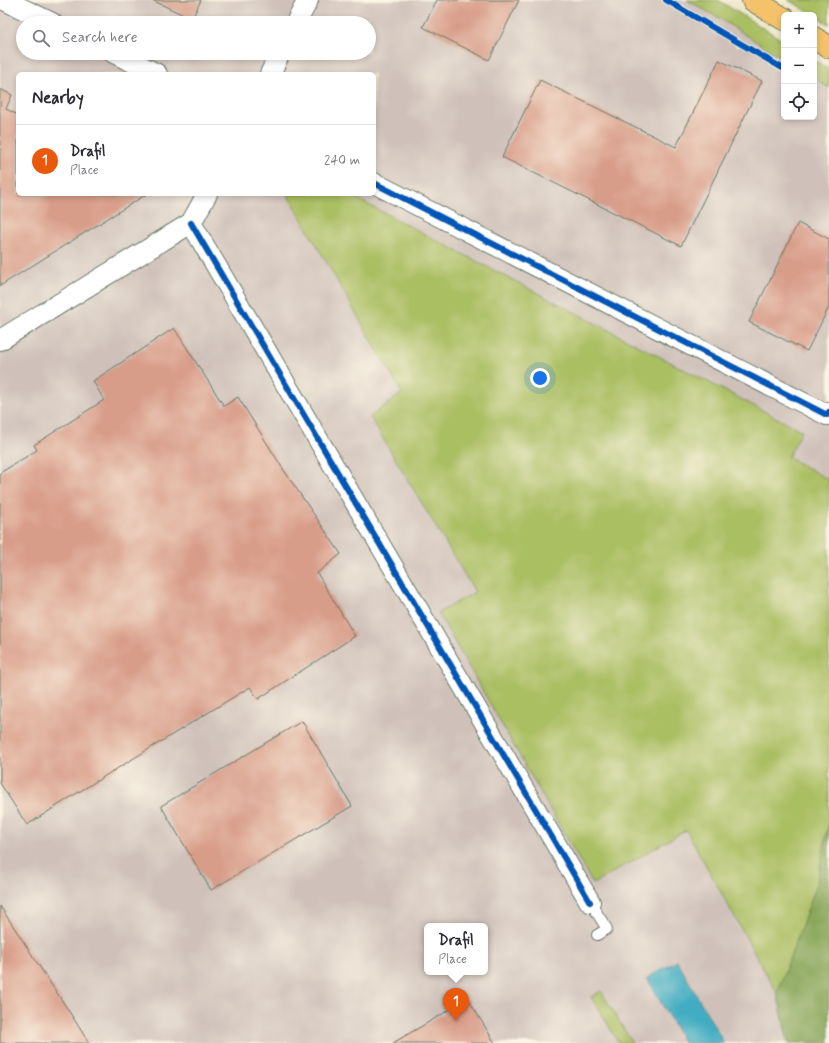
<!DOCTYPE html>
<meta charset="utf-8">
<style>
:root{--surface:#fff;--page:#f2f2f3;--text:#2b2b33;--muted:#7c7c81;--line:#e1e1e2;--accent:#ea580c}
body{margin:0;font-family:Mynerve,sans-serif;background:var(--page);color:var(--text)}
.controls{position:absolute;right:12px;top:12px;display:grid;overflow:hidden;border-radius:6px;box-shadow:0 2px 6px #0003}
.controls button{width:36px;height:36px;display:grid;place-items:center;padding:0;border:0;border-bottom:1px solid var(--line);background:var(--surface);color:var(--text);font:20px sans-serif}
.you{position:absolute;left:540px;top:378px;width:14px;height:14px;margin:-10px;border:3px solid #fff;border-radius:50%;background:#1a73e8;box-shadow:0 0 0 6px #1a73e833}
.badge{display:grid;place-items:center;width:26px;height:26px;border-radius:50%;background:var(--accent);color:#fff;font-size:13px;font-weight:700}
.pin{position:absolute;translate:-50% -33px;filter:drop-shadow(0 1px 2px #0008)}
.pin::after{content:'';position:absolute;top:21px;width:14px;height:12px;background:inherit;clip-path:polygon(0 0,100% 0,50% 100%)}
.popup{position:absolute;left:424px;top:923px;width:64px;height:52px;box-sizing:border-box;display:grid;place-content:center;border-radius:6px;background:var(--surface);filter:drop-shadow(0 1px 3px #0005);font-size:13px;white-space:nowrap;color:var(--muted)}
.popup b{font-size:15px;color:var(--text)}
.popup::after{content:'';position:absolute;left:50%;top:100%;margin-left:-8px;border:8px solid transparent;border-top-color:var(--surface)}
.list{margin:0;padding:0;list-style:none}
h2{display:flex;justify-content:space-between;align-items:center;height:52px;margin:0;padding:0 16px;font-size:17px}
h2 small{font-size:13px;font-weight:400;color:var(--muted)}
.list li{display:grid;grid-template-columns:26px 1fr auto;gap:12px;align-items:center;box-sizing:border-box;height:72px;padding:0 16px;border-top:1px solid var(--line)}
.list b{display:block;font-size:15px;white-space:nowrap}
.list p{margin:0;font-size:13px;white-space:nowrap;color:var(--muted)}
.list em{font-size:13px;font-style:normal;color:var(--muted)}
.icon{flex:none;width:22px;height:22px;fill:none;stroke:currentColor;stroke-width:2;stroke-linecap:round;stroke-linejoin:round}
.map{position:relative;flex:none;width:829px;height:1043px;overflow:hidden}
.search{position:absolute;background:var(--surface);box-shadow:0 2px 6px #0003;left:16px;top:16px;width:360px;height:44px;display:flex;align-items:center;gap:10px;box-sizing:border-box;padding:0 14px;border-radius:22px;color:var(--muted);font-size:15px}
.panel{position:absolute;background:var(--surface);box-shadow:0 2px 6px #0003;left:16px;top:72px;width:360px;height:124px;border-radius:6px}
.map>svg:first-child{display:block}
.industrial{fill:#cfc1ba;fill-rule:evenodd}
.green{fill:#aabe62;stroke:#647e4b}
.forest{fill:#87a558;stroke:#537146}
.water{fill:#43adc2;stroke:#31757b}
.building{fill:#d89d89}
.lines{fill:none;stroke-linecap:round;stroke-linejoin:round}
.service-casing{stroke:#677868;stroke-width:12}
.minor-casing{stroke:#677868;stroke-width:22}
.trunk-casing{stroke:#677868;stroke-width:24}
.service{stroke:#fff;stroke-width:10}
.minor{stroke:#fff;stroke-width:20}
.trunk{stroke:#f3c26a;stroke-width:22}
.cycleway-casing{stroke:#fcf5e5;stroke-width:8}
.cycleway{stroke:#0057b8;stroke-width:6}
</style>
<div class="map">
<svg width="829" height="1043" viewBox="0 0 829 1043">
<rect width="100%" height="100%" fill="#fcf5e5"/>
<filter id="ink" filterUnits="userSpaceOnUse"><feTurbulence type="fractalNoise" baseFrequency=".025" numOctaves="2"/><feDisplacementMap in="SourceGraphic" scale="8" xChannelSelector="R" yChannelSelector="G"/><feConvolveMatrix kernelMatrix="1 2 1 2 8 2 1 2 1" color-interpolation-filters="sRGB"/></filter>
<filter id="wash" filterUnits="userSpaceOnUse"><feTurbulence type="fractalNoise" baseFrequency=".012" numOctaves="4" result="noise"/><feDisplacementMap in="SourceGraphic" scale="16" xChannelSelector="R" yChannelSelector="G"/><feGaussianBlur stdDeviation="0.9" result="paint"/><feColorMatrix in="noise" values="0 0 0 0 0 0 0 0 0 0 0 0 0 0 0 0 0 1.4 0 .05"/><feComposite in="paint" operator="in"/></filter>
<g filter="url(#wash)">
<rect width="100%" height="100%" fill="#eee7c9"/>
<path class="industrial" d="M 0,0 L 687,0 L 717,17 L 784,59 L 784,117 L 814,117 L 814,78 L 829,88 L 829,480 L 788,457 L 801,431 L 348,194 L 374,194 L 374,74 L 18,74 L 18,194 L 287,194 L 402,394 L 370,417 L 475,592 L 439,613 L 593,884 L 685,830 L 777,993 L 788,1043 L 0,1043 ZM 23,23 L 369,23 L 369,53 L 23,53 ZM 427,926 L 485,926 L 485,972 L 427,972 Z"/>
<path class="green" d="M 687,0 L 718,0 L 784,41 L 784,59 L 717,17 Z
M 788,0 L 829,0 L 829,25 L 814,15 Z
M 814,60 L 829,69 L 829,88 L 814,78 Z
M 287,194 L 348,194 L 802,431 L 788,457 L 829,480 L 829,823 L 816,887 L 777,993 L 686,830 L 593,884 L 438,613 L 475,592 L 370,417 L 402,393 Z
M 601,991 L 632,1043 L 619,1043 L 591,997 Z"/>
<path class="forest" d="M 829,823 L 829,1043 L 788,1043 L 777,993 L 816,887 Z"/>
<path class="water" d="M 677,961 L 724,1043 L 684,1043 L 647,978 Z"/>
<g id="blocks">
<path class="building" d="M 152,0 L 201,0 L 192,19 Z
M 437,0 L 519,0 L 489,60 L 423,27 Z
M 719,60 L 762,81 L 681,246 L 502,157 L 540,80 L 676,147 Z
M 0,89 L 12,95 L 6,109 L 18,115 L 18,194 L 147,194 L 89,230 L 0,286 Z
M 798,223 L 829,239 L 829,307 L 807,351 L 749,322 Z
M 174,328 L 224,406 L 238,397 L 283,469 L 341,554 L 317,573 L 355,636 L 258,699 L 250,687 L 82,790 L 27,825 L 0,783 L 0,473 L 37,450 L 34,445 L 104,400 L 93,381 Z
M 302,721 L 352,806 L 211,890 L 161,806 Z
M 0,906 L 72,1016 L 89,1043 L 0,1043 Z
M 468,999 L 495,1043 L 393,1043 Z"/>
</g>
</g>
<g filter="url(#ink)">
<use href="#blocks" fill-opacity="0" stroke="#677868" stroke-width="1"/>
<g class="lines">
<g class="service-casing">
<path id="service" d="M 590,902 L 607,929 L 597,935"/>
</g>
<g class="minor-casing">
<path id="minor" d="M 4,0 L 52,23
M 296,23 L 308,0
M 114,53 L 157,74
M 270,74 L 280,53
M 374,183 L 827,415 L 829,412
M 191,223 L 590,902
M 0,340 L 191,223 L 207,194"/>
</g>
<g class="trunk-casing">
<path id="trunk" d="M 753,0 L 784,19
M 814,38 L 829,47"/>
</g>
<use href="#service" class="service"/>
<use href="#minor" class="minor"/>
<use href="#trunk" class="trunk"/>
<g class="cycleway-casing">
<path id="cycleway" d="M 666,0 L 784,69
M 374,183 L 827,415 L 829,412
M 191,223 L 590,902"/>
</g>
<use href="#cycleway" class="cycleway"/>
</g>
</g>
</svg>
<div class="controls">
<button>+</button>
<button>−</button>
<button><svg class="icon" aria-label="locate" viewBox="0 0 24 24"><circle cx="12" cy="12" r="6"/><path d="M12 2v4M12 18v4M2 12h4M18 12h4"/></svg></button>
</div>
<div class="you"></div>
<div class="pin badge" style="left:456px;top:1021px">1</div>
<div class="popup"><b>Drafil</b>Place</div>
<div class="search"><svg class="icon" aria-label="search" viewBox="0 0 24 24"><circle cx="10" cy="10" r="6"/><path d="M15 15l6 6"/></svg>Search here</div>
<section class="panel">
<h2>Nearby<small></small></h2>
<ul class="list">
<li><span class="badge">1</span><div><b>Drafil</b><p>Place</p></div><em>240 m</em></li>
</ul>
</section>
</div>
